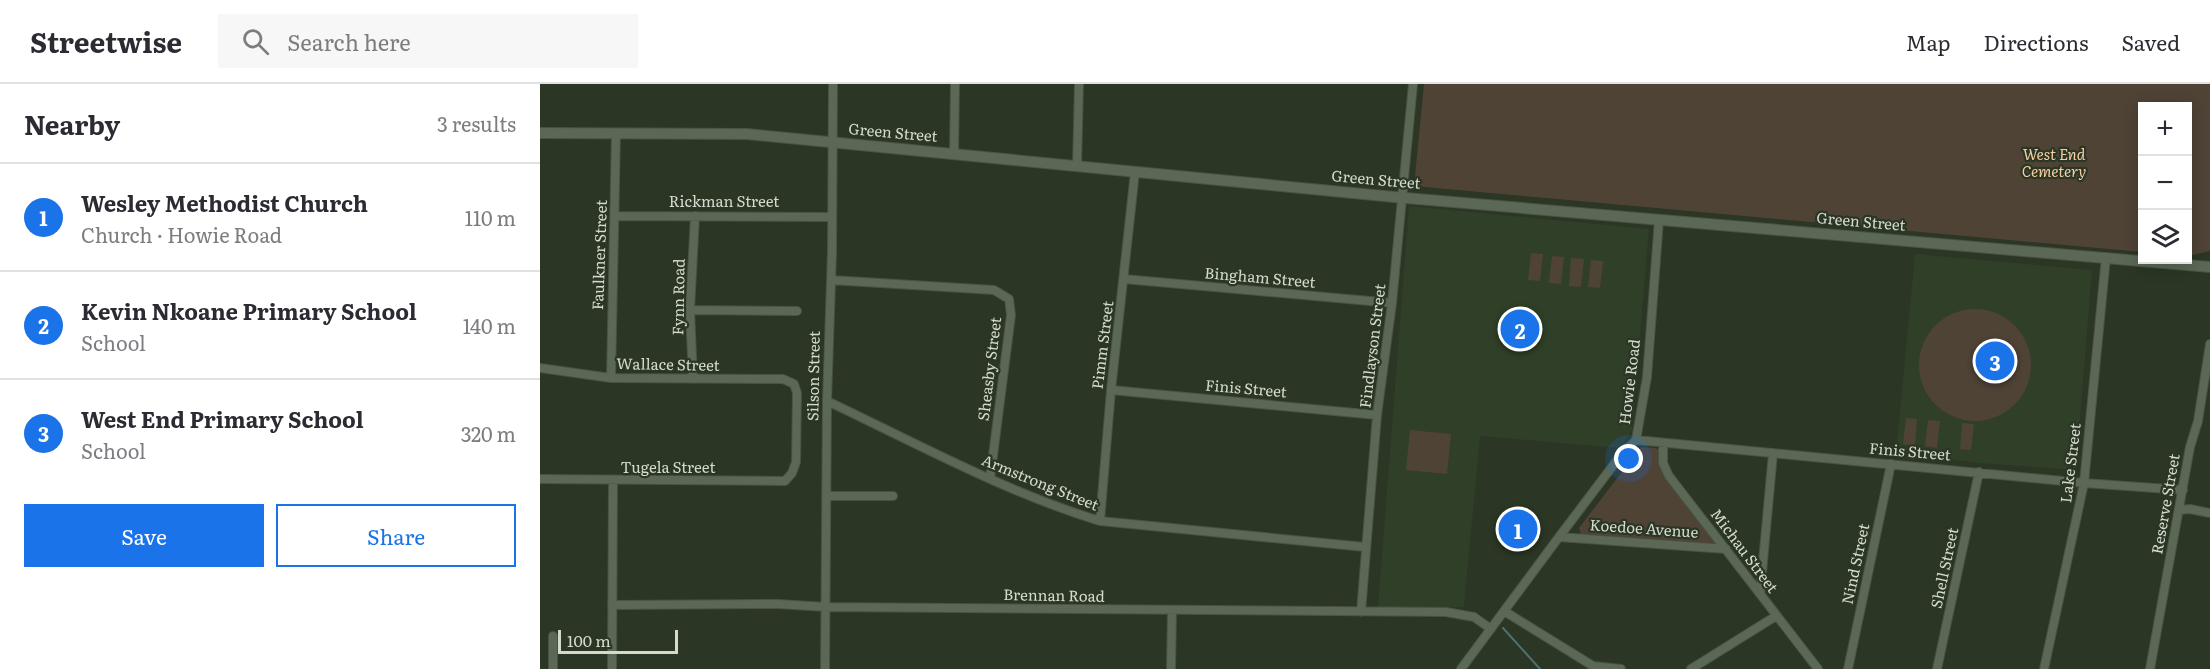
<!DOCTYPE html>
<meta charset="utf-8">
<style>
:root{--surface:#fff;--page:#f7f7f7;--text:#2b2b33;--muted:#7c7c81;--line:#e1e1e2;--accent:#1a73e8}
body{margin:0;font-family:Literata,serif;background:var(--page);color:var(--text)}
.controls{position:absolute;right:18px;top:18px;display:grid;overflow:hidden;border-radius:0px;box-shadow:0 3px 15px #0003}
.controls button{width:54px;height:54px;display:grid;place-items:center;padding:0;border:0;border-bottom:2px solid var(--line);background:var(--surface);color:var(--text);font:30px sans-serif}
.scale{position:absolute;left:18px;bottom:15px;width:120px;box-sizing:border-box;padding-left:6px;border:3px solid #d3dacf;border-top:0;font-size:16px;line-height:21px;white-space:nowrap;color:#d3dacf;-webkit-text-stroke:4px #2b3625;paint-order:stroke}
.you{position:absolute;left:1089px;top:375px;width:21px;height:21px;margin:-15px;border:4px solid #fff;border-radius:50%;background:#1a73e8;box-shadow:0 0 0 9px #1a73e833}
.badge{display:grid;place-items:center;width:39px;height:39px;border-radius:50%;background:var(--accent);color:#fff;font-size:20px;font-weight:700}
.pin{position:absolute;translate:-50% -50%;border:3px solid #fff;box-shadow:0 2px 6px #0006}
.list{margin:0;padding:0;list-style:none}
h2{display:flex;justify-content:space-between;align-items:center;height:78px;margin:0;padding:0 24px;font-size:26px}
h2 small{font-size:20px;font-weight:400;color:var(--muted)}
.list li{display:grid;grid-template-columns:39px 1fr auto;gap:18px;align-items:center;box-sizing:border-box;height:108px;padding:0 24px;border-top:2px solid var(--line)}
.list b{display:block;font-size:22px;white-space:nowrap}
.list p{margin:0;font-size:20px;white-space:nowrap;color:var(--muted)}
.list em{font-size:20px;font-style:normal;color:var(--muted)}
.actions{display:flex;gap:12px;padding:18px 24px}
.actions a{flex:1;padding:14px 0;border:2px solid var(--accent);border-radius:0px;text-align:center;font-size:21px;color:var(--accent)}
.actions .main{background:var(--accent);color:#fff}
.icon{flex:none;width:33px;height:33px;fill:none;stroke:currentColor;stroke-width:2;stroke-linecap:round;stroke-linejoin:round}
.map{position:relative;flex:none;width:1670px;height:585px;overflow:hidden}
header{display:flex;align-items:center;gap:36px;box-sizing:border-box;height:84px;padding:0 30px;background:var(--surface);border-bottom:2px solid var(--line)}
header strong{font-size:28px}
nav{display:flex;gap:33px;margin-inline-start:auto;font-size:21px}
.search{width:420px;height:54px;background:var(--page);display:flex;align-items:center;gap:15px;box-sizing:border-box;padding:0 21px;border-radius:0px;color:var(--muted);font-size:22px}
main{display:flex}
aside{flex:1;background:var(--surface)}
.map>svg:first-child{display:block}
.built{fill:#303f28}
.green{fill:#4f4336}
.lines{fill:none;stroke-linecap:round;stroke-linejoin:round}
.stream{stroke:#4c7173;stroke-width:2}
.minor-casing{stroke:#495243;stroke-width:10}
.tertiary-casing{stroke:#495243;stroke-width:12}
.minor{stroke:#5b6855;stroke-width:8}
.tertiary{stroke:#5b6855;stroke-width:10}
.labels{text-anchor:middle;stroke-width:4.5;stroke-linejoin:round;paint-order:stroke}
.street-label{font-size:15px;fill:#d3dacf;stroke:#2b3625}
.park-label{font-size:15px;font-style:italic;fill:#f6cea4;stroke:#2b3625}
</style>
<header>
<strong>Streetwise</strong>
<div class="search"><svg class="icon" aria-label="search" viewBox="0 0 24 24"><circle cx="10" cy="10" r="6"/><path d="M15 15l6 6"/></svg>Search here</div>
<nav><a>Map</a><a>Directions</a><a>Saved</a></nav>
</header>
<main>
<aside>
<h2>Nearby<small>3 results</small></h2>
<ul class="list">
<li><span class="badge">1</span><div><b>Wesley Methodist Church</b><p>Church · Howie Road</p></div><em>110 m</em></li>
<li><span class="badge">2</span><div><b>Kevin Nkoane Primary School</b><p>School</p></div><em>140 m</em></li>
<li><span class="badge">3</span><div><b>West End Primary School</b><p>School</p></div><em>320 m</em></li>
</ul>
<div class="actions"><a class="main">Save</a><a>Share</a></div>
</aside>
<div class="map">
<svg width="1670" height="585" viewBox="0 0 1670 585">
<rect width="100%" height="100%" fill="#2b3625"/>
<path class="built" d="M 869,122 L 1109,145 L 1092,346 L 1080,364 L 940,352 L 924,523 L 838,523 Z
M 1375,170 L 1552,186 L 1536,386 L 1440,379 L 1356,369 Z"/>
<path class="green" d="M 884,0 L 1670,0 L 1670,167 L 1648,172 L 1648,22 L 1602,22 L 1602,168 L 874,102 Z
M 991,169 L 1003,170 L 1000,197 L 988,196 Z
M 1012,172 L 1024,173 L 1021,200 L 1009,199 Z
M 1031,174 L 1044,175 L 1041,203 L 1029,202 Z
M 1051,176 L 1063,177 L 1060,204 L 1048,203 Z
M1379 281a56 56 0 1 1 112 0a56 56 0 1 1-112 0Z
M 1366,334 L 1377,335 L 1375,362 L 1363,360 Z
M 1388,336 L 1400,337 L 1397,364 L 1385,362 Z
M 1422,339 L 1434,340 L 1431,366 L 1420,365 Z
M 870,346 L 911,350 L 907,390 L 866,386 Z
M 1101,363 L 1116,364 L 1120,368 L 1120,377 L 1178,460 L 1041,450 L 1039,444 Z"/>
<g class="lines">
<path class="stream" d="M 963,544 L 1000,585"/>
<g class="minor-casing">
<path id="minor" d="M 414,70 L 415,0
M 537,82 L 539,0
M 76,132 L 292,133
M 584,195 L 852,219
M 291,196 L 454,206 L 469,215 L 471,231 L 450,395
M 150,226 L 257,227
M 0,284 L 71,294 L 243,295 L 254,300 L 257,309 L 256,378 L 252,389 L 245,397 L 0,395
M 71,294 L 76,49
M 153,295 L 150,226 L 155,132
M 571,306 L 837,331
M 287,317 C 376,359 465,408 560,437 L 825,463
M 1096,356 L 1544,399 L 1643,406
M 1123,360 L 1123,379 L 1129,392 L 1278,585
M 286,412 L 353,412
M 1639,426 L 1650,425 L 1670,429
M 560,437 L 571,306 L 595,88
M 1019,453 L 1186,465
M 1220,510 L 1233,369
M 72,521 L 238,520 L 286,523 L 906,528 L 934,533 L 951,545
M 964,527 L 1053,582 L 1081,585
M 821,528 L 837,331 L 852,219 L 873,0
M 13,552 L 13,585
M 72,585 L 73,397
M 285,585 L 287,317 L 292,168 L 293,0
M 631,585 L 632,527
M 921,585 L 1019,453 L 1081,371 L 1096,356 L 1107,293 L 1119,136
M 1151,585 L 1236,532
M 1308,585 L 1351,380
M 1397,585 L 1439,388
M 1504,585 L 1544,399 L 1566,173
M 1610,585 L 1650,363 L 1658,337 L 1670,260"/>
</g>
<g class="tertiary-casing">
<path id="tertiary" d="M 0,49 L 207,50 L 854,113 L 1670,183"/>
</g>
<use href="#minor" class="minor"/>
<use href="#tertiary" class="tertiary"/>
</g>
<g class="labels">
<g class="street-label">
<text transform="translate(353 49) rotate(5)" y="5">Green Street</text>
<text transform="translate(836 96) rotate(5)" y="5">Green Street</text>
<text x="184" y="123">Rickman Street</text>
<text transform="translate(1321 138) rotate(5)" y="5">Green Street</text>
<text transform="translate(60 171) rotate(-88)" y="5">Faulkner Street</text>
<text transform="translate(720 194) rotate(5)" y="5">Bingham Street</text>
<text transform="translate(139 213) rotate(-89)" y="5">Fynn Road</text>
<text transform="translate(563 261) rotate(-83)" y="5">Pimm Street</text>
<text transform="translate(833 262) rotate(-83)" y="5">Findlayson Street</text>
<text transform="translate(128 281) rotate(1)" y="5">Wallace Street</text>
<text transform="translate(450 285) rotate(-83)" y="5">Sheasby Street</text>
<text transform="translate(274 292) rotate(-89)" y="5">Silson Street</text>
<text transform="translate(1090 298) rotate(-83)" y="5">Howie Road</text>
<text transform="translate(706 305) rotate(5)" y="5">Finis Street</text>
<text transform="translate(1370 368) rotate(5)" y="5">Finis Street</text>
<text transform="translate(1531 379) rotate(-83)" y="5">Lake Street</text>
<text x="128" y="389">Tugela Street</text>
<text transform="translate(500 399) rotate(22)" y="5">Armstrong Street</text>
<text transform="translate(1626 420) rotate(-80)" y="5">Reserve Street</text>
<text transform="translate(1104 445) rotate(4)" y="5">Koedoe Avenue</text>
<text transform="translate(1204 467) rotate(53)" y="5">Michau Street</text>
<text transform="translate(1316 480) rotate(-78)" y="5">Nind Street</text>
<text transform="translate(1405 484) rotate(-78)" y="5">Shell Street</text>
<text transform="translate(514 512) rotate(1)" y="5">Brennan Road</text>
</g>
<g class="park-label">
<text x="1514" y="76">West End<tspan x="1514" dy="17">Cemetery</tspan></text>
</g>
</g>
</svg>
<div class="controls">
<button>+</button>
<button>−</button>
<button><svg class="icon" aria-label="layers" viewBox="0 0 24 24"><path d="M12 4l9 5-9 5-9-5zM3 14l9 5 9-5"/></svg></button>
</div>
<div class="scale">100 m</div>
<div class="you"></div>
<div class="pin badge" style="left:978px;top:445px">1</div>
<div class="pin badge" style="left:980px;top:245px">2</div>
<div class="pin badge" style="left:1455px;top:277px">3</div>
</div>
</main>
